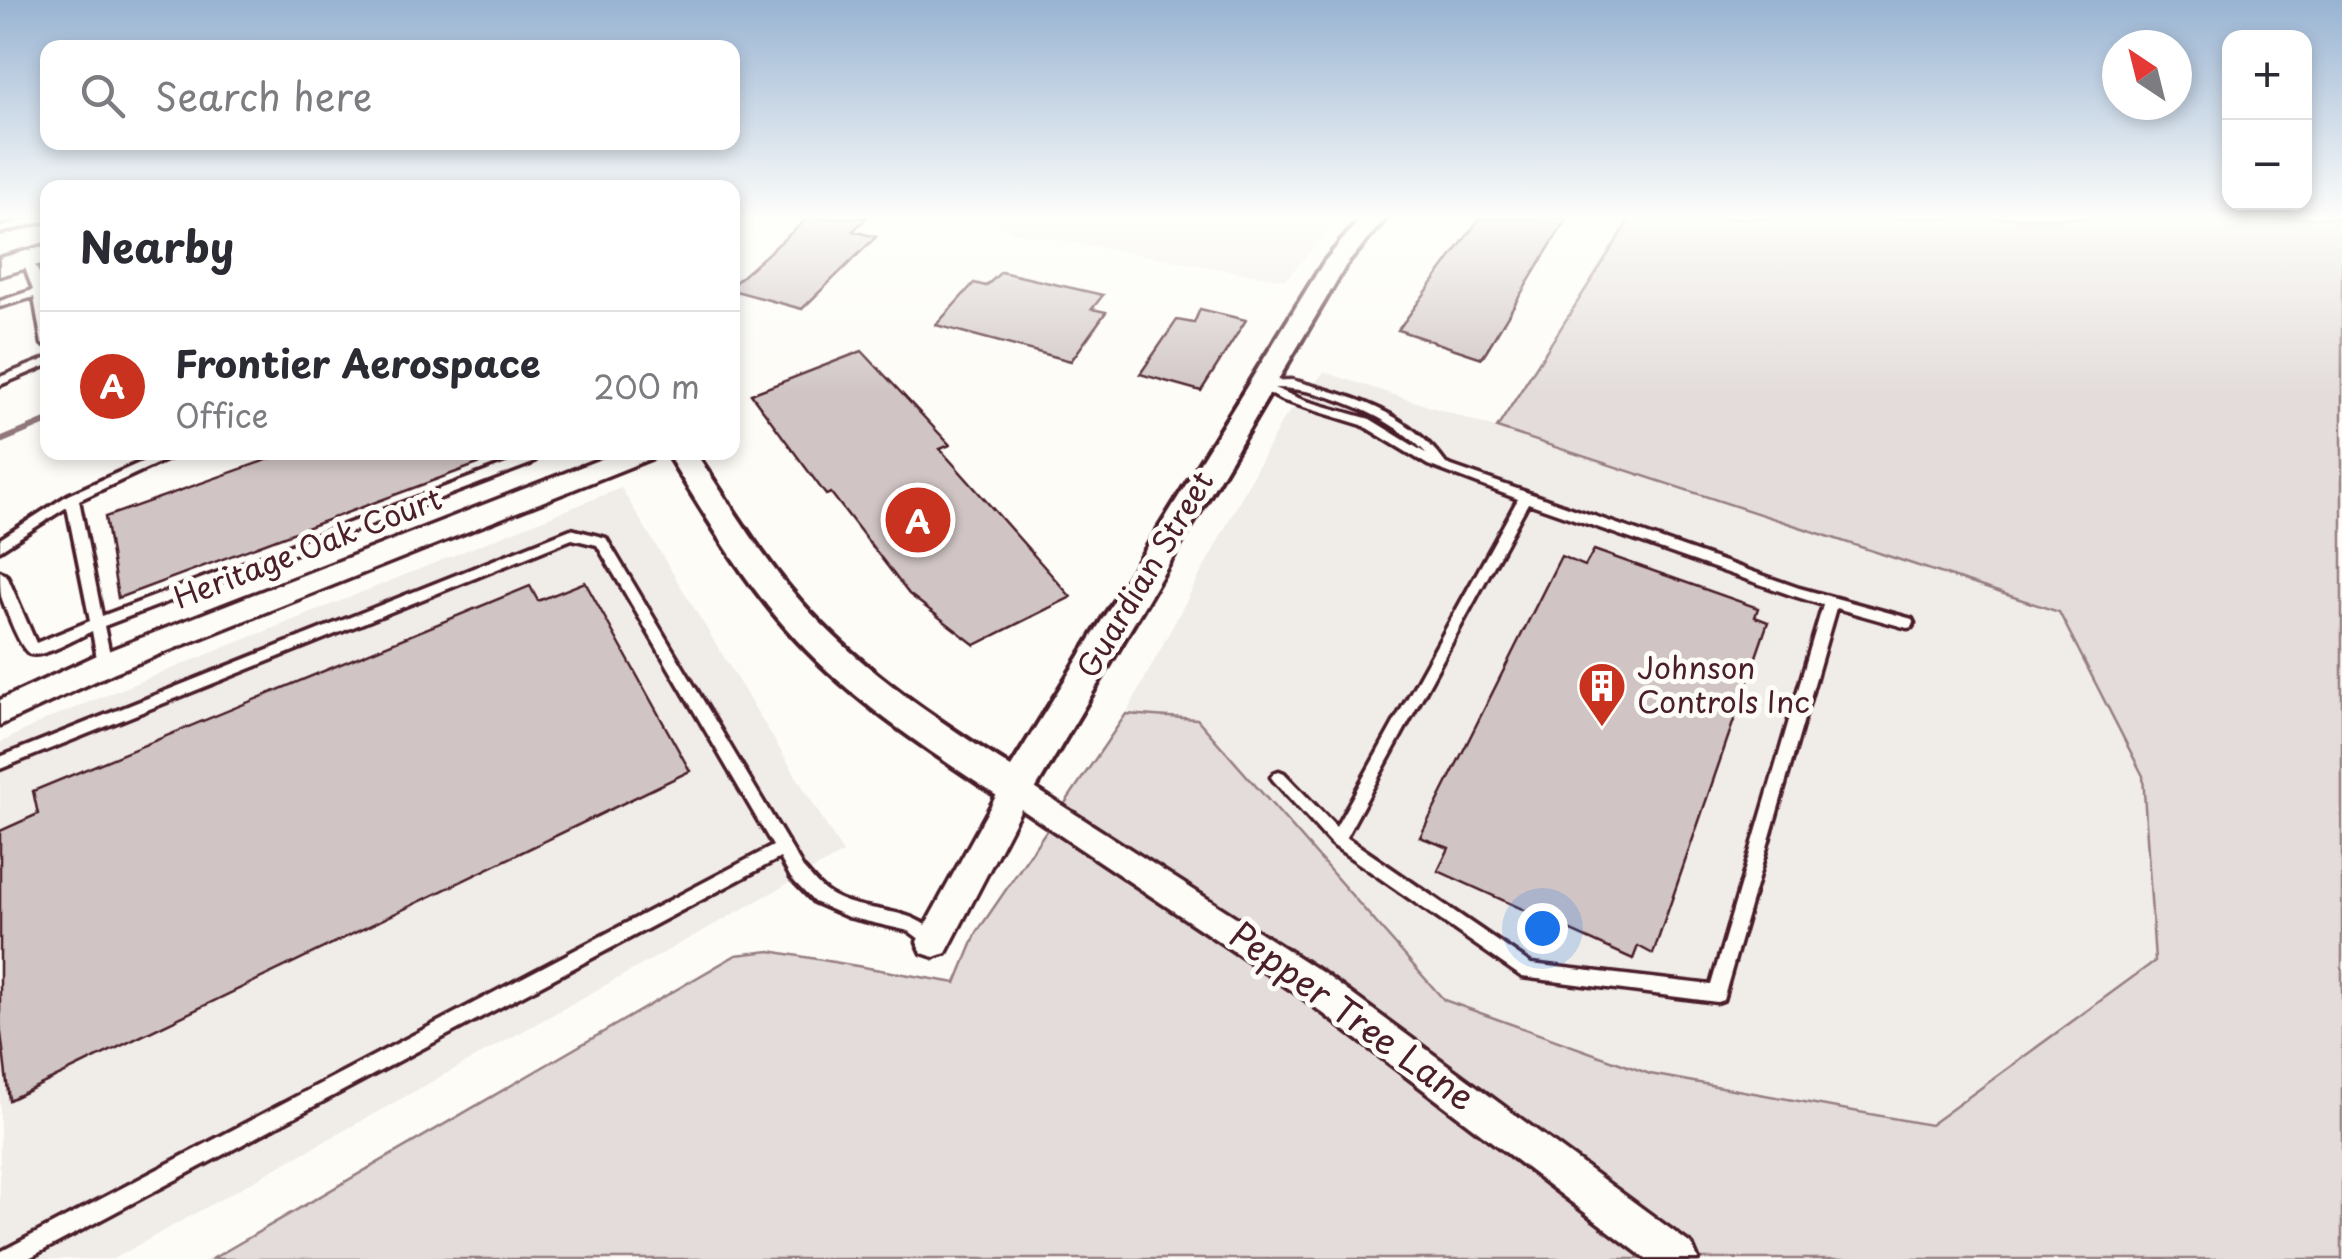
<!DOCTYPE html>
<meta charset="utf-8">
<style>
:root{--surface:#fff;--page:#f2f2f3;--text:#2b2b33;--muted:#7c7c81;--line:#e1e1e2;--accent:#c8321e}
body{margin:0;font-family:"Playpen Sans",sans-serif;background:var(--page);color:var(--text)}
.controls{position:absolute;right:30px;top:30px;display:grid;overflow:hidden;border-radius:20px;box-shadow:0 5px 15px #0003}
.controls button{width:90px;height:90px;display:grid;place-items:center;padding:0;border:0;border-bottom:2px solid var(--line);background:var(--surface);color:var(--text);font:50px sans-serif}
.compass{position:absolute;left:2102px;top:30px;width:90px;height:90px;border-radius:50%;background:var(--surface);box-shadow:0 5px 15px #0003;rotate:325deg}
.you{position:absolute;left:1542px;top:928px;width:35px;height:35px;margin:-25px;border:8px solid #fff;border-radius:50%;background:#1a73e8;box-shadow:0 0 0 15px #1a73e833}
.badge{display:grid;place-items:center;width:65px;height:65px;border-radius:50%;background:var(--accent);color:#fff;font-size:32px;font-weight:700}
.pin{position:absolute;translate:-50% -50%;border:5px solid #fff;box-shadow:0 2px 10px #0006}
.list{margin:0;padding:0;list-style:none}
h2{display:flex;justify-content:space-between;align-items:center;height:130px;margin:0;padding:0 40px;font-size:42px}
h2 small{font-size:32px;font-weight:400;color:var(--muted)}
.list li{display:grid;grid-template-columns:65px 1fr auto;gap:30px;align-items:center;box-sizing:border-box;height:150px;padding:0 40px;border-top:2px solid var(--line)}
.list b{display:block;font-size:38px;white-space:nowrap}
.list p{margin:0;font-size:32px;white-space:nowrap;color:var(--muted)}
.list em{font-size:32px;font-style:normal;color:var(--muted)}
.icon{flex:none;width:55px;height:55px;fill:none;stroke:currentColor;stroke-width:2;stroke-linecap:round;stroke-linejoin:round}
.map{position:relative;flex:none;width:2342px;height:1259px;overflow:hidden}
.search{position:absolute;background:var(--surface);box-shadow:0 5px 15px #0003;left:40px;top:40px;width:700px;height:110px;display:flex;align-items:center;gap:25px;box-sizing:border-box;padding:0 35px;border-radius:20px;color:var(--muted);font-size:38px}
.panel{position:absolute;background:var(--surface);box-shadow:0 5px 15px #0003;left:40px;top:180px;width:700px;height:280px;border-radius:20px}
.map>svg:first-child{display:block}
.built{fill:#f0ece8}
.green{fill:#e3dcda;stroke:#967e82;stroke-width:2.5}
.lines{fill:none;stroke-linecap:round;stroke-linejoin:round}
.stream{stroke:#91777b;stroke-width:6}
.building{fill:#d0c5c4;stroke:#4a1f2b;stroke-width:2.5}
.service-casing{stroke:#4a1f2b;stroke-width:7}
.minor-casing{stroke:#4a1f2b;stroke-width:7}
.tertiary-casing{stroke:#4a1f2b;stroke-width:8}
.secondary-casing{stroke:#4a1f2b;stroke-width:7}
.service{fill:#fdfcf7;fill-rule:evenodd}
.minor{fill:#fdfcf7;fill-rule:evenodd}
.tertiary{fill:#fdfcf7;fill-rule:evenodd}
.secondary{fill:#fdfcf7;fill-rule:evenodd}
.labels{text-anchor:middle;stroke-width:10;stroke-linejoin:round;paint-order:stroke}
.street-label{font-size:30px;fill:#4a1f2b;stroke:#fdfcf7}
.poi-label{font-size:30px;fill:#4a1f2b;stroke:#fdfcf7;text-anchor:start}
.near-street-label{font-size:35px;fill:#4a1f2b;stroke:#fdfcf7}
</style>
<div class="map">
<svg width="2342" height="1259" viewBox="0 0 2342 1259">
<rect width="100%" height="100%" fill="#fdfcf7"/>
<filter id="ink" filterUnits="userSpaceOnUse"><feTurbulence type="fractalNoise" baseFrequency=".01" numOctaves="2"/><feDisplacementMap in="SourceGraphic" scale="20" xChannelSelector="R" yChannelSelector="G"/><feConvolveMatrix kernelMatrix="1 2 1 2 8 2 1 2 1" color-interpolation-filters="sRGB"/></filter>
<g filter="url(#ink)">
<path class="built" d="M 995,218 L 1340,218 L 1285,280 L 1013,232 Z
M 1324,372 L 2058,612 L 2143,776 L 2155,962 L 1930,1125 L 1650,1074 L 1444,1000 L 1197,720 L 1126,714 L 1282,421 Z
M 621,488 L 843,853 L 113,1259 L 0,1259 L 0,743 L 45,720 Z"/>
<path class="green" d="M 1631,218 L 2342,218 L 2342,1259 L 212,1259 L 736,955 L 770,951 L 956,983 L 977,932 L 1126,714 L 1197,719 L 1444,1000 L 1650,1074 L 1930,1125 L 2155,961 L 2143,776 L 2059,612 L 1497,428 Z"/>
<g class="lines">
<path class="stream" d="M 0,441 L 48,421"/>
</g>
<path class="building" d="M 808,218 L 866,218 L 853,231 L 876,237 L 802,309 L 732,290 L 732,285 Z
M 1480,218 L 1567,218 L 1482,358 L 1398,330 Z
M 1001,272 L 1103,295 L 1092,309 L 1106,312 L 1071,361 L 936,325 L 974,283 L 986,286 Z
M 1200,309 L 1246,320 L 1201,391 L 1140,374 L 1177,320 L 1194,323 Z
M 862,351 L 950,445 L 940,449 L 1071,597 L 975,645 L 909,594 L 831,493 L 826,495 L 751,394 Z
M 289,452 L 502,455 L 118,598 L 105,517 Z
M 1594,550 L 1758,608 L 1755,617 L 1768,622 L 1653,954 L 1638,946 L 1633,959 L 1438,871 L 1449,848 L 1420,837 L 1561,556 L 1585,566 Z
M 585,582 L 690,771 L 9,1100 L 0,1025 L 0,831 L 38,814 L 33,791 L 530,586 L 538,601 Z"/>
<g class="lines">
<g class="service-casing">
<path id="service" d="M 33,218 L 48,218 L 48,220 L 0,233 L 0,227 Z
M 27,256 C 49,275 48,319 48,347 L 42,344 L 34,297 L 0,307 L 0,301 L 33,290 L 22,259 Z
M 48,358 L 48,365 L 0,385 L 0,377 Z
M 1292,380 C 1353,397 1407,410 1446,464 L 1799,588 L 1912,619 L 1914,623 L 1912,627 L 1907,628 L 1836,608 L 1723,1000 L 1717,1002 L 1522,977 L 1331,844 L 1274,781 L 1271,777 L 1274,773 L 1279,771 L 1284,773 L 1336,827 L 1518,499 L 1428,465 L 1362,425 L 1281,400 L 1254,385 L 1260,381 ZM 1274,388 C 1323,387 1395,418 1427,454 L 1370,419 L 1303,400 ZM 1528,503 L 1791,595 L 1823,605 L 1711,985 L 1531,964 L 1346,837 Z
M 164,452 L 182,452 L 79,500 L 102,616 L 522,458 L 530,452 L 545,452 L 530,464 L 104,626 L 112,664 L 110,668 L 100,668 L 98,664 L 92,631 C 79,637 44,658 30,654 C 20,650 5,607 1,596 C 0,588 0,579 0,571 L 7,576 L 36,643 L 90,621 L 67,507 L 0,550 L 0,539 L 68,495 Z
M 571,529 L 606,538 L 803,868 C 810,875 817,885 825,891 C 860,917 917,902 941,941 L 939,946 L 933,949 L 909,931 L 848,917 L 814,902 L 791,878 L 780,858 L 27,1259 L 0,1259 L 0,1252 L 773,846 L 597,545 L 572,539 L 0,769 L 0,757 Z"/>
</g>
<g class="minor-casing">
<path id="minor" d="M 619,452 L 655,452 L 652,458 L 115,672 L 0,725 L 0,700 L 95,656 Z
M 1016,776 L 1323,973 L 1692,1245 L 1698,1259 L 1646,1259 L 1299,995 L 1021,809 L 946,953 L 934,957 L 922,953 L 917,942 L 922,931 L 1005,780 Z"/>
</g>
<g class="tertiary-casing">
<path id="tertiary" d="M 1361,218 L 1386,218 L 1346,265 L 1029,800 L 1016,804 L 1003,800 C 927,749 848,699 787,629 C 740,576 704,513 666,452 L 695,452 C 732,507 766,565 811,613 C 869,675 940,722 1011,767 L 1324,262 Z"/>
</g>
<g class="secondary-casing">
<path id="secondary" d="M 48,245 L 48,262 L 0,276 L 0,258 Z"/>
</g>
<use href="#service" class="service"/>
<use href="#minor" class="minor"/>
<use href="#tertiary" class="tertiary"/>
<use href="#secondary" class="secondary"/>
</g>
</g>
<linearGradient id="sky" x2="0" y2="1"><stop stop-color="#98b3d2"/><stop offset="0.55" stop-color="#fefefb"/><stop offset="1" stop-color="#fefefb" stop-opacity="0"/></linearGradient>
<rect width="2342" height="394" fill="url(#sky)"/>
<defs>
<g id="building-pin" transform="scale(2.5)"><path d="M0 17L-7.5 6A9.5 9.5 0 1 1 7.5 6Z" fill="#c8321e" stroke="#fdfcf7"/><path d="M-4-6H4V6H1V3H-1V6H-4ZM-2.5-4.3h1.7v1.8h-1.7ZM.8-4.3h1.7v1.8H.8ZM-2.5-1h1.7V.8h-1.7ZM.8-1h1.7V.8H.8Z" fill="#fff"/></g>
</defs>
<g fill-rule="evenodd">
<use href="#building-pin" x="1602" y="686"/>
</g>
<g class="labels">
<g class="street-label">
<text transform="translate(308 549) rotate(-21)" y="10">Heritage Oak Court</text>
<text transform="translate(1146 575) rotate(-59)" y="10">Guardian Street</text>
</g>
<g class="poi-label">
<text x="1637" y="679">Johnson<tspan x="1637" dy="34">Controls Inc</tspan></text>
</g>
<g class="near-street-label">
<text transform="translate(1352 1017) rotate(36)" y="12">Pepper Tree Lane</text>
</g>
</g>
</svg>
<div class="controls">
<button>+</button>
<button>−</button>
</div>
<svg class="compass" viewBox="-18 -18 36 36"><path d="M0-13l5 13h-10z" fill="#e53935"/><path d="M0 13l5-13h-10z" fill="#7c7c81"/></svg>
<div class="you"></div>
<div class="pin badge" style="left:918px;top:520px">A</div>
<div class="search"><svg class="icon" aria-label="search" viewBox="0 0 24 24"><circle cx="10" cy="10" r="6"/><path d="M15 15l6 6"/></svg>Search here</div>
<section class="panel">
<h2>Nearby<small></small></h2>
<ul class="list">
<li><span class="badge">A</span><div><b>Frontier Aerospace</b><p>Office</p></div><em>200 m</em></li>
</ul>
</section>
</div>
